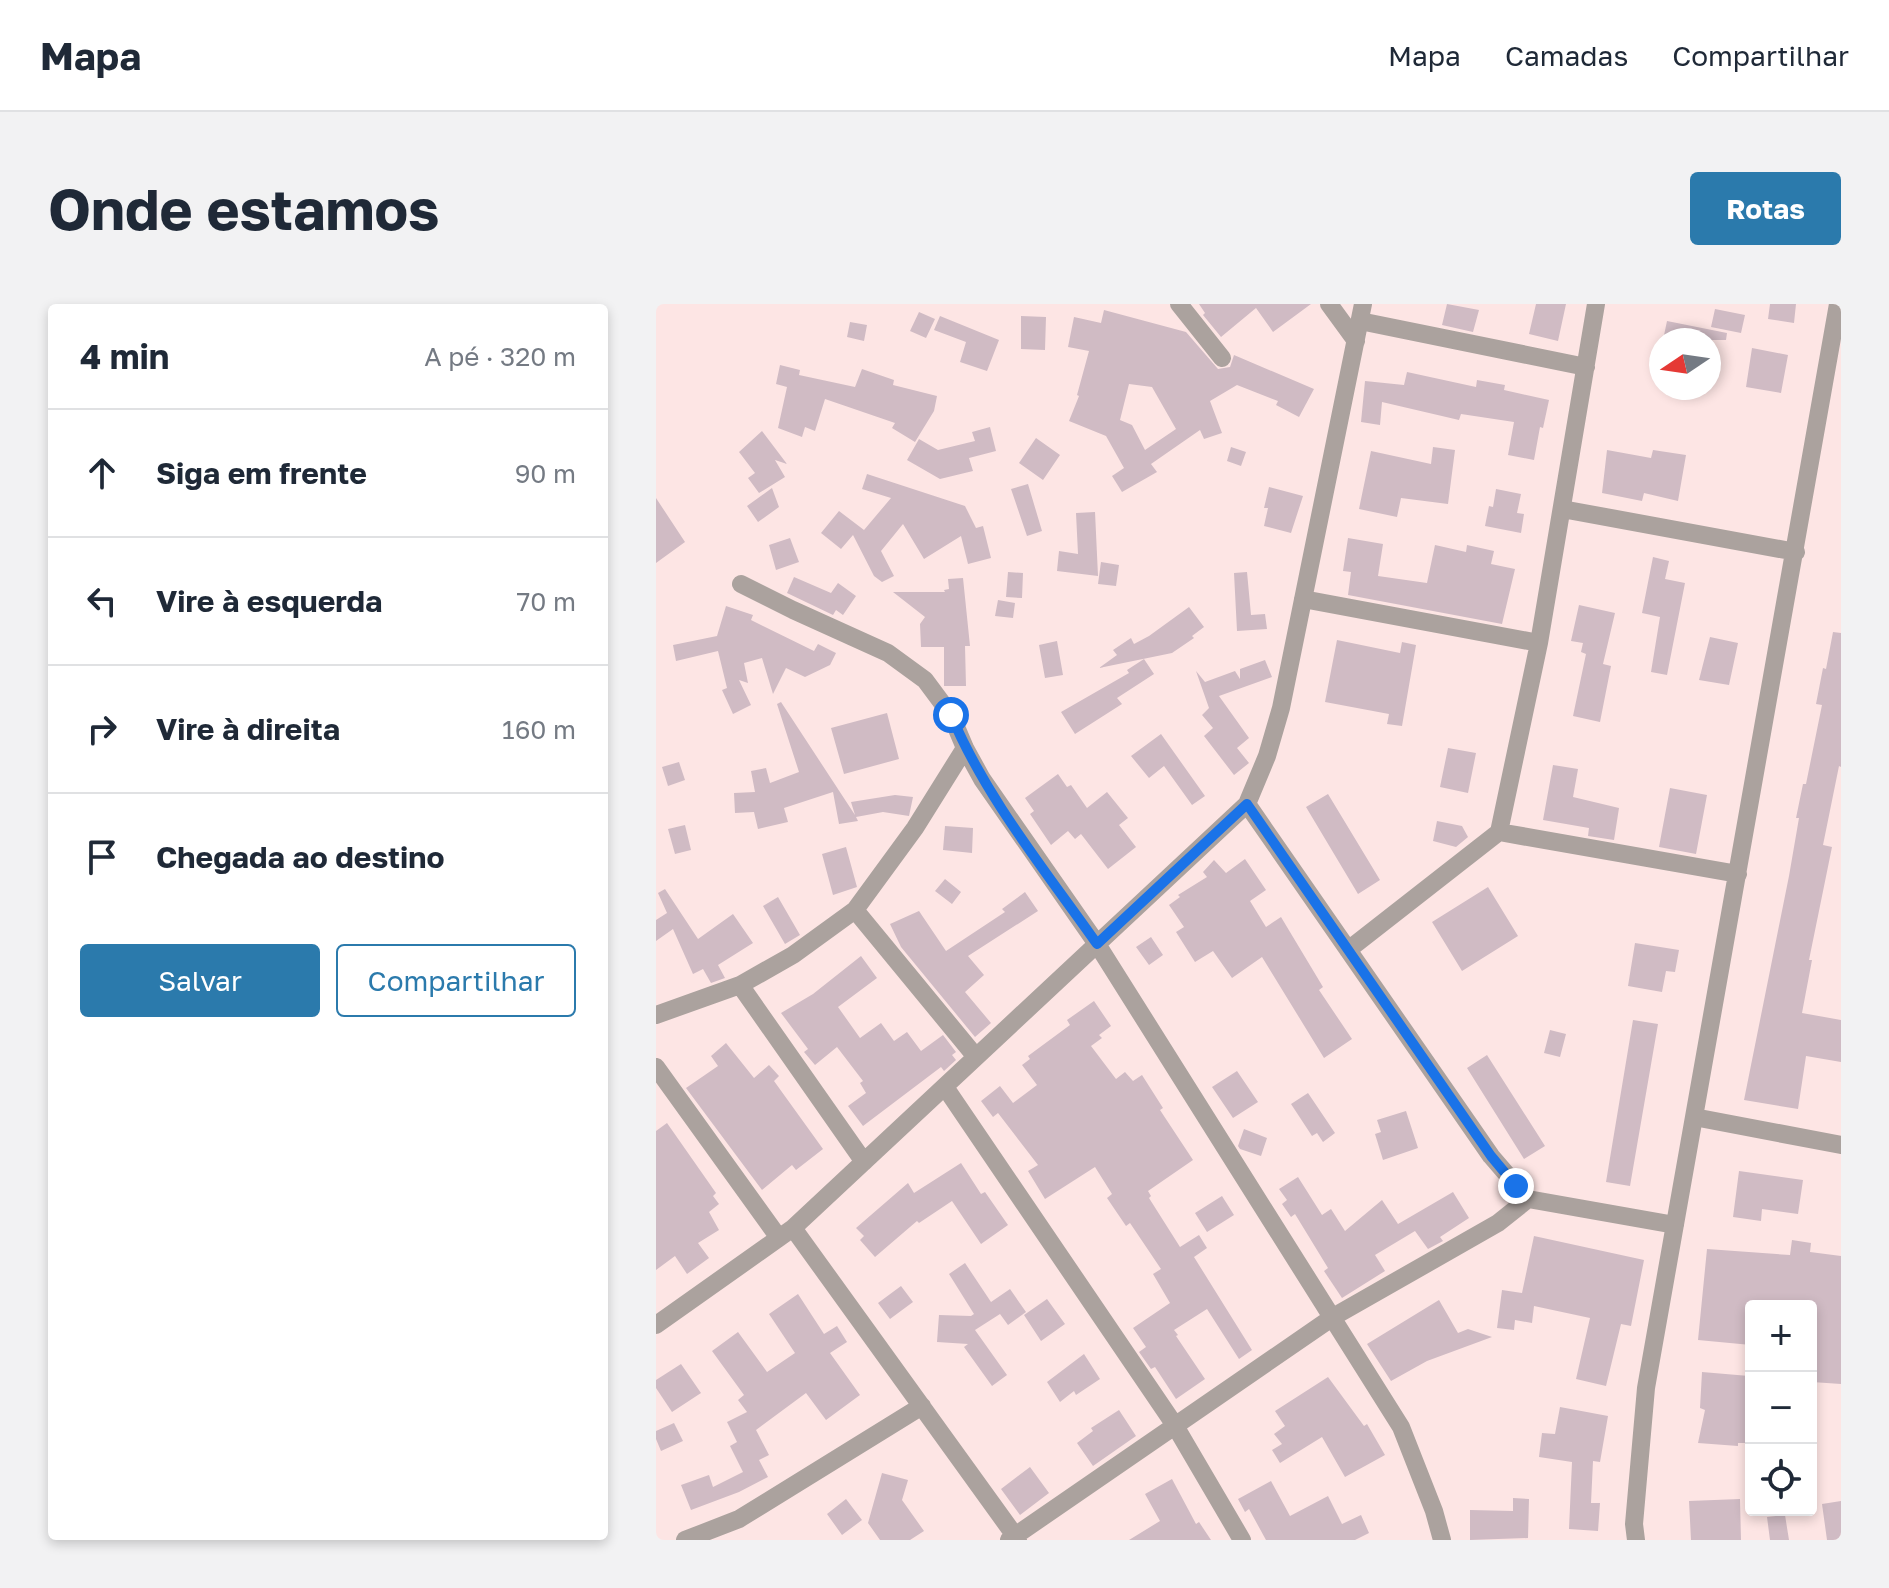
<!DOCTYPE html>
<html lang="pt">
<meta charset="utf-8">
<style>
:root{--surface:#fff;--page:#f2f2f3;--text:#1f2937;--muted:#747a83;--line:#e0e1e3;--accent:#2b7aac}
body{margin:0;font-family:"Golos Text",sans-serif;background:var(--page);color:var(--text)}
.controls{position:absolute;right:24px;bottom:24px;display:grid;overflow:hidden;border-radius:8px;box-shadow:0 4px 12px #0003}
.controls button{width:72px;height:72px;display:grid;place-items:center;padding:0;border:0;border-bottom:2px solid var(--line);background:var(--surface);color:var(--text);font:40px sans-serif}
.compass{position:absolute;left:993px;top:24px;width:72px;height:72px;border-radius:50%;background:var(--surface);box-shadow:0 4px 12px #0003;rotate:257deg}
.stop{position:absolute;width:24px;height:24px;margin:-18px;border:6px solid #1a73e8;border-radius:50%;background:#fff}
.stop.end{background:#1a73e8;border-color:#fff;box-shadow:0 2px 8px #0008}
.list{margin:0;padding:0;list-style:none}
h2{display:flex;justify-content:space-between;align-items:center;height:104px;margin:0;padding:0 32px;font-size:34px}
h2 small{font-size:26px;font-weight:400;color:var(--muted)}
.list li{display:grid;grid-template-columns:52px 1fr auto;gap:24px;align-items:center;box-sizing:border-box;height:128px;padding:0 32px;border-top:2px solid var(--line)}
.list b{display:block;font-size:30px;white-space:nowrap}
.list em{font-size:26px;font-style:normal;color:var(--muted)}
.actions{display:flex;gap:16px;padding:24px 32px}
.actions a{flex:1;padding:18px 0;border:2px solid var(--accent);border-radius:8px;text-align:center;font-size:28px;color:var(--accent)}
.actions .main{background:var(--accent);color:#fff}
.icon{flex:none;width:44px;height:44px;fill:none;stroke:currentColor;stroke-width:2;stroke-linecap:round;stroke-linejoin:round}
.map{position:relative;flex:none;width:1185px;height:1236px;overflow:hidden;border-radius:8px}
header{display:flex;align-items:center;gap:48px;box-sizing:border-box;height:112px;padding:0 40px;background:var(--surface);border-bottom:2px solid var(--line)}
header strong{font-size:38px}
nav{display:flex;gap:44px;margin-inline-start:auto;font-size:28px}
.intro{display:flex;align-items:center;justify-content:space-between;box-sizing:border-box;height:192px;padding:0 48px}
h1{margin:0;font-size:56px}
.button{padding:20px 36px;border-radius:8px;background:var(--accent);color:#fff;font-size:28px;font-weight:700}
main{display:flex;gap:48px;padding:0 48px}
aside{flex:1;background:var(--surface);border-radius:8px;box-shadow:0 4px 12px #0003}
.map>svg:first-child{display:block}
.building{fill:#d0bbc4;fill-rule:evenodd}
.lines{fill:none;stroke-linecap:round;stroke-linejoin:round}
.street{stroke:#aba29e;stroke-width:18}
.route{stroke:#1a73e8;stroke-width:10}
</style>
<header>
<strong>Mapa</strong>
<nav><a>Mapa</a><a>Camadas</a><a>Compartilhar</a></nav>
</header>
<div class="intro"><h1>Onde estamos</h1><a class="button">Rotas</a></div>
<main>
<aside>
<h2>4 min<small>A pé · 320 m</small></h2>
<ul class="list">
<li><svg class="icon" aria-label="ahead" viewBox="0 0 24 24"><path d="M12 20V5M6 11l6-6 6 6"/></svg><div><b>Siga em frente</b></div><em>90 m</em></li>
<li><svg class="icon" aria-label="left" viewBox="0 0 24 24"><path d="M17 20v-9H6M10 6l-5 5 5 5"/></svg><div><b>Vire à esquerda</b></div><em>70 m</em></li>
<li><svg class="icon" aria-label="right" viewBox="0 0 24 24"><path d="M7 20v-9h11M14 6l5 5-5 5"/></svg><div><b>Vire à direita</b></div><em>160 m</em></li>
<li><svg class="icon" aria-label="arrive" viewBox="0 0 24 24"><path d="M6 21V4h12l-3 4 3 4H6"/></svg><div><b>Chegada ao destino</b></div></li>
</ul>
<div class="actions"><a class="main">Salvar</a><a>Compartilhar</a></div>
</aside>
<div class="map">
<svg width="1185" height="1236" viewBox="0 0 1185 1236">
<rect width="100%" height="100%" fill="#fde5e4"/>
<path class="building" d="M 543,0 L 655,0 L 617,28 L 600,4 L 565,33 L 547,11 L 549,9 Z
M 791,0 L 823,6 L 817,28 L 786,21 Z
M 880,0 L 910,0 L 902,37 L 873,30 Z
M 1114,0 L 1140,0 L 1138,19 L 1112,15 Z
M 1059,5 L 1089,11 L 1085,29 L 1055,23 Z
M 448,6 L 530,28 L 562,65 L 574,63 L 578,51 L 658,85 L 643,113 L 620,101 L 622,97 L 581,81 L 554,97 L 566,129 L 548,135 L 544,126 L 495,160 L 501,168 L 466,188 L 456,172 L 468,164 L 450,132 L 413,117 L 423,92 L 421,91 L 433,47 L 412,43 L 418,13 L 445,19 ZM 473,80 L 496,83 L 520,125 L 489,146 L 476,121 L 464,116 Z
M 263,8 L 279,15 L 270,34 L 254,27 Z
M 284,12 L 343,36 L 331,67 L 304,58 L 310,38 L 278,26 Z
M 365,12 L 390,13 L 389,46 L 365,45 Z
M 1011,17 L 1071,29 L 1070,36 L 1007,36 Z
M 194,18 L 211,21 L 208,37 L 191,33 Z
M 1096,44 L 1132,51 L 1125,89 L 1090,83 Z
M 124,61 L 144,66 L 143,71 L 199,83 L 206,65 L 238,76 L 237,81 L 281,92 L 278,107 L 259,138 L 236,124 L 239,119 L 169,95 L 159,127 L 149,123 L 146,133 L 122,124 L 131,83 L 120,80 Z
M 751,68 L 820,83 L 821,76 L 849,81 L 848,86 L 893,96 L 887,124 L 884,123 L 878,156 L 852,151 L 858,118 L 805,110 L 803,116 L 726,98 L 724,121 L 705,118 L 709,77 L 748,81 Z
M 334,123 L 340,147 L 313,154 L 317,167 L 284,175 L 251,156 L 263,135 L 282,146 L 319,137 L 316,128 Z
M 106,127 L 131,160 L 119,156 L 129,173 L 103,189 L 92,174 L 99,169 L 83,148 Z
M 380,134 L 404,151 L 387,176 L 363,159 Z
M 575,143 L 590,148 L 585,162 L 571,157 Z
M 777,143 L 799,146 L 792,200 L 745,194 L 741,213 L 703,205 L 715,147 L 775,160 Z
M 951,146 L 995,154 L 997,146 L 1030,151 L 1022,197 L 988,189 L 986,197 L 946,189 Z
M 211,170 L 309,202 L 320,224 L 327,222 L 335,254 L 312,260 L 305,232 L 268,255 L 247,220 L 225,247 L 238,272 L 226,278 L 218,272 L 197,231 L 185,245 L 165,229 L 183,207 L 208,226 L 235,194 L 206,185 Z
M 372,180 L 386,227 L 371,232 L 355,185 Z
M 613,183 L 647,192 L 635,229 L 608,222 L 612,204 L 608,204 Z
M 116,184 L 123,203 L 102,218 L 91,202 Z
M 840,185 L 865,190 L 861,209 L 868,210 L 865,229 L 829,222 L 833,202 L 837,203 Z
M 0,194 L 29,238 L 0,259 Z
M 439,208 L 442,272 L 401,267 L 403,247 L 422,250 L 420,209 Z
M 134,234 L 143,258 L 120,266 L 113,241 Z
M 692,234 L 727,240 L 722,272 L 771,279 L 779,241 L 810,248 L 811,241 L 838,247 L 835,260 L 859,265 L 846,320 L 692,291 L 695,268 L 687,267 Z
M 997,253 L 1013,257 L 1009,275 L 1029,279 L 1011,371 L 995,368 L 1004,313 L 986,309 Z
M 445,258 L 463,261 L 460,282 L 442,280 Z
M 352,268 L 367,269 L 366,294 L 350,293 Z
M 591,268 L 595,311 L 609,310 L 611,325 L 581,327 L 578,269 Z
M 138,273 L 175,289 L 182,279 L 200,292 L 187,311 L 180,306 L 177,311 L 131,289 Z
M 307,274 L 314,342 L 309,342 L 310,382 L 288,382 L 288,343 L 265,343 L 264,320 L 269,313 L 237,288 L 289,288 L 288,286 L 293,285 L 292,275 Z
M 342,296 L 359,299 L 357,314 L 339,312 Z
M 923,301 L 959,309 L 947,360 L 955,362 L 944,418 L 917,412 L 930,350 L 925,348 L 927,339 L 915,337 Z
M 70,302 L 97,311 L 95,316 L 158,347 L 162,340 L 180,349 L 174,361 L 149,373 L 130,364 L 117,390 L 106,354 L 88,359 L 92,379 L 83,376 L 95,401 L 77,410 L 66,386 L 71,384 L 62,347 L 20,357 L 17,341 L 61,332 Z
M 533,303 L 548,323 L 536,332 L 538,334 L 516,349 L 443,364 L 461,351 L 457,346 L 475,334 L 478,340 L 493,332 Z
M 1177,328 L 1185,329 L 1185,463 L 1183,462 L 1167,541 L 1176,543 L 1153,656 L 1156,656 L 1146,709 L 1185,716 L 1185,758 L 1150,752 L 1142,805 L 1088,796 L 1133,572 L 1143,514 L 1140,514 L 1147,480 L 1150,480 L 1166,401 L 1160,400 L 1167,364 L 1170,365 Z
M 1054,333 L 1082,339 L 1073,381 L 1043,376 Z
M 681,336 L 744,349 L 746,338 L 760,341 L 746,422 L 731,420 L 733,410 L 669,398 Z
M 401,337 L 407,371 L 389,374 L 383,341 Z
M 488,355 L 498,370 L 461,394 L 466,400 L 419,430 L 405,408 L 473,369 L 471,366 Z
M 609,356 L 616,373 L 563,392 L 593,434 L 581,444 L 593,459 L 578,471 L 548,432 L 557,424 L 546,411 L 553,404 L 540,367 L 549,378 L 579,367 L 584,375 L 584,365 Z
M 125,398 L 199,511 L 195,498 L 239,491 L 257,493 L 253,512 L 227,508 L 200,513 L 202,517 L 183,520 L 177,488 L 128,504 L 132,518 L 102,525 L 98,508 L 79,509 L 78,489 L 99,488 L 95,467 L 110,464 L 114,479 L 143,468 L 121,400 Z
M 231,409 L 243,455 L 188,470 L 175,424 Z
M 505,430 L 549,492 L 536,501 L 508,462 L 493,474 L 475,452 Z
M 792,444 L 820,449 L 812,489 L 784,483 Z
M 23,458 L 29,476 L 12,482 L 6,463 Z
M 897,461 L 922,465 L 917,493 L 963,504 L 958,536 L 932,532 L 933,524 L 887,516 Z
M 402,470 L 411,483 L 415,481 L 431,504 L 451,488 L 472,514 L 463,521 L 480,543 L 452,565 L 425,530 L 419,535 L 412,527 L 395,541 L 374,510 L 378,507 L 369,494 Z
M 1014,484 L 1051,491 L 1040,550 L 1003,543 Z
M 672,490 L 724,576 L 702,590 L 650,503 Z
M 781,517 L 806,522 L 812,533 L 800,543 L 777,537 Z
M 29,521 L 35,546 L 19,550 L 12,525 Z
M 289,522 L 317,524 L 316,549 L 287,546 Z
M 190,543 L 201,583 L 177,591 L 166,550 Z
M 589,555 L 610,586 L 594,597 L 610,623 L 625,613 L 667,683 L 663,686 L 696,735 L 668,754 L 606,653 L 576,674 L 557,647 L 539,658 L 520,628 L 528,623 L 513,601 L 524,593 L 522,591 L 551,573 L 547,568 L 558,556 L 570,569 Z
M 289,575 L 305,588 L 296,600 L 279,587 Z
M 832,583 L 862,632 L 806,667 L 776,618 Z
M 9,585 L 42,635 L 77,610 L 97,639 L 62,661 L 69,674 L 55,679 L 47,665 L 37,670 L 17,625 L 0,637 L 0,616 L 11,609 L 2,589 Z
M 369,588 L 382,607 L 312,652 L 328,671 L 309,688 L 335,719 L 319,733 L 245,643 L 234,620 L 263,607 L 290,647 L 349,608 L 346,605 Z
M 122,593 L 144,631 L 129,640 L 107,602 Z
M 495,633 L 507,651 L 493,661 L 480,643 Z
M 979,639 L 1023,646 L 1019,668 L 1010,667 L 1006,688 L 972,682 Z
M 205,652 L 221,674 L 182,703 L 204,734 L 225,719 L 238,737 L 251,728 L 265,747 L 287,731 L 300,748 L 296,751 L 300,756 L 288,767 L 285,763 L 207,822 L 192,802 L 210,789 L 204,779 L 207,777 L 181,743 L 159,761 L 148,748 L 152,745 L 125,709 L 157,690 Z
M 438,697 L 455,722 L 443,731 L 446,734 L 435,742 L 460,775 L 469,768 L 477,777 L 486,771 L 507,804 L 504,806 L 537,856 L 492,887 L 495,892 L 493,894 L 524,943 L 543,931 L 551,944 L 538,953 L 596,1046 L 583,1055 L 551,1005 L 518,1026 L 522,1031 L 520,1032 L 549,1075 L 520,1095 L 499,1063 L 495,1065 L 483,1048 L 490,1043 L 477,1024 L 514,999 L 497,970 L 505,965 L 474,919 L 470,922 L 451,894 L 456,890 L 439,863 L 389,895 L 372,867 L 382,861 L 342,809 L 337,813 L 325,797 L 344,782 L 357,799 L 381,781 L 366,761 L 374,755 L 372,752 L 414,721 L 411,716 Z
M 977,716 L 1002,720 L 974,882 L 950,878 Z
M 894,726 L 910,730 L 904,753 L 888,749 Z
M 70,739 L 98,774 L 113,761 L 123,772 L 118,777 L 167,845 L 140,866 L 136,861 L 106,886 L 30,784 L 62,762 L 55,752 Z
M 831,751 L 889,842 L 868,855 L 811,764 Z
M 581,767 L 602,798 L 577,814 L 556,783 Z
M 652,789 L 679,829 L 667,838 L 661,829 L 656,832 L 635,800 Z
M 750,807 L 762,844 L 727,856 L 719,830 L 725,828 L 721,816 Z
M 11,819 L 60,889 L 57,892 L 63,900 L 53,908 L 63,926 L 42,939 L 53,954 L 31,970 L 19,952 L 0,966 L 0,827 Z
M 588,825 L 611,834 L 605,852 L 584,845 L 582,842 Z
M 305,859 L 325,890 L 329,888 L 352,921 L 325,940 L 296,897 L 263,919 L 261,917 L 219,953 L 204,936 L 208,932 L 200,924 L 252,879 L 258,889 Z
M 1083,867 L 1147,876 L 1142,910 L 1106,905 L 1105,917 L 1077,913 Z
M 642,873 L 666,911 L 675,905 L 689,927 L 726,896 L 742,920 L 797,888 L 813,914 L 784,933 L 787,937 L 772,945 L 759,927 L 719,951 L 729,967 L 686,994 L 668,967 L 672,964 L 639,910 L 635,913 L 626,900 L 631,896 L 623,885 Z
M 566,892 L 578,911 L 551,928 L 539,909 Z
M 878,932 L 988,956 L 975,1022 L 965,1020 L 950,1082 L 920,1075 L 934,1014 L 878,1002 L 876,1019 L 859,1016 L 858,1026 L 841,1024 L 846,986 L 866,989 Z
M 1136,936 L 1155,939 L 1154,948 L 1185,952 L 1185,1080 L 1156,1078 L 1160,1023 L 1155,1022 L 1155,1002 L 1095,1002 L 1095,1041 L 1042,1036 L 1051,945 L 1134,951 Z
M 309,959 L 335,998 L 354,985 L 370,1008 L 352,1021 L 344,1010 L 319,1026 L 351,1071 L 336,1082 L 308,1043 L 312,1040 L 281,1038 L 283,1011 L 315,1012 L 318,1010 L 293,970 Z
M 245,982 L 257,998 L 234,1015 L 222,999 Z
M 142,990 L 168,1030 L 181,1022 L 191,1038 L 174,1049 L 204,1091 L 170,1116 L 150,1089 L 100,1126 L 113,1151 L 103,1156 L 112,1173 L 83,1188 L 35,1206 L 25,1181 L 53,1171 L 57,1183 L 87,1168 L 74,1142 L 81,1138 L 71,1118 L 91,1108 L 82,1096 L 88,1091 L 56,1047 L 82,1028 L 111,1068 L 139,1049 L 113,1010 Z
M 391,995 L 409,1020 L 385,1037 L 368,1011 Z
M 783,996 L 802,1029 L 812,1025 L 836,1033 L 771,1057 L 735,1077 L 711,1040 Z
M 428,1050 L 444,1075 L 420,1091 L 418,1087 L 404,1098 L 391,1078 Z
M 25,1060 L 45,1089 L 16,1108 L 0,1084 L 0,1076 Z
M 1046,1068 L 1093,1072 L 1089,1139 L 1082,1139 L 1082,1142 L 1042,1139 L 1049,1106 L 1044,1104 Z
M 672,1073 L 708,1122 L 711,1120 L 729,1151 L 689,1173 L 666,1133 L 624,1159 L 616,1146 L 626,1140 L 618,1130 L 629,1122 L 619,1107 Z
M 904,1103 L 952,1112 L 944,1158 L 937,1157 L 935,1199 L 944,1199 L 942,1227 L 913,1225 L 916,1158 L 883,1153 L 886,1129 L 899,1130 Z
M 463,1106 L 480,1132 L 437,1162 L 421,1139 L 437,1127 L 435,1124 Z
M 18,1119 L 27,1137 L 5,1147 L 0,1135 L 0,1127 Z
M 374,1163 L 393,1189 L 364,1211 L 345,1185 Z
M 226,1169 L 252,1176 L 246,1196 L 268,1227 L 254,1236 L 224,1236 L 212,1219 Z
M 516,1175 L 540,1220 L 543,1218 L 555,1236 L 473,1236 L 504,1217 L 489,1190 Z
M 615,1177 L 634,1212 L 672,1192 L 686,1220 L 705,1211 L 713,1229 L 699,1236 L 610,1236 L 593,1205 L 589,1208 L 582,1195 Z
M 857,1194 L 873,1195 L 872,1234 L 814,1236 L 814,1206 L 857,1207 Z
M 190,1195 L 206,1216 L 186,1231 L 171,1210 Z
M 1084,1195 L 1085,1236 L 1035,1236 L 1033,1197 Z
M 1185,1197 L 1185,1236 L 1171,1236 L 1166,1200 Z
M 1129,1211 L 1133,1236 L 1114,1236 L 1111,1213 Z"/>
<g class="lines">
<path class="street" d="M 523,0 L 566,54
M 673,0 L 700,37
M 704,17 L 930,63
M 906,205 L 1140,248
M 85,280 L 137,306 L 232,349 L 269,376 L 295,411 L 309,444 L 326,475 L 441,640 L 745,1123 L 778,1207 L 786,1236
M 647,295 L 883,339
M 591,500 L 835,852 L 872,895 L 1019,921
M 843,528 L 883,339 L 940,0
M 199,606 L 320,753
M 692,646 L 843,528 L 1082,570
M 84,681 L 208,858
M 0,711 L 84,681 L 137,651 L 199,606 L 259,524 L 309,444
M 0,763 L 123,934
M 289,783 L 518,1120 L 586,1236
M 1038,813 L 1185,841
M 137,924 L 362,1236
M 0,1021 L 137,924 L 591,500 L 611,452 L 625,404 L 707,0
M 29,1236 L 83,1215 L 266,1102
M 353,1236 L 677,1013 L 842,919 L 872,895
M 980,1236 L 978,1220 L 990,1084 L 1182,0"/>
</g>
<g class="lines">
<path class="route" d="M 295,411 C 330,494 389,566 441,640 L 591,500 L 835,852 L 860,882"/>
</g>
</svg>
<div class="controls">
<button>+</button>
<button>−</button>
<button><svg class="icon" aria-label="locate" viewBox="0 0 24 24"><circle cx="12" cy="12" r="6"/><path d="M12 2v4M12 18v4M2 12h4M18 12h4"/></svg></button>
</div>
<svg class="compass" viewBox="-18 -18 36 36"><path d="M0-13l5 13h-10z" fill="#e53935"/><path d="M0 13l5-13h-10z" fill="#747a83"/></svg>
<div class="stop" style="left:295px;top:411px"></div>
<div class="stop end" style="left:860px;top:882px"></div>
</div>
</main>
